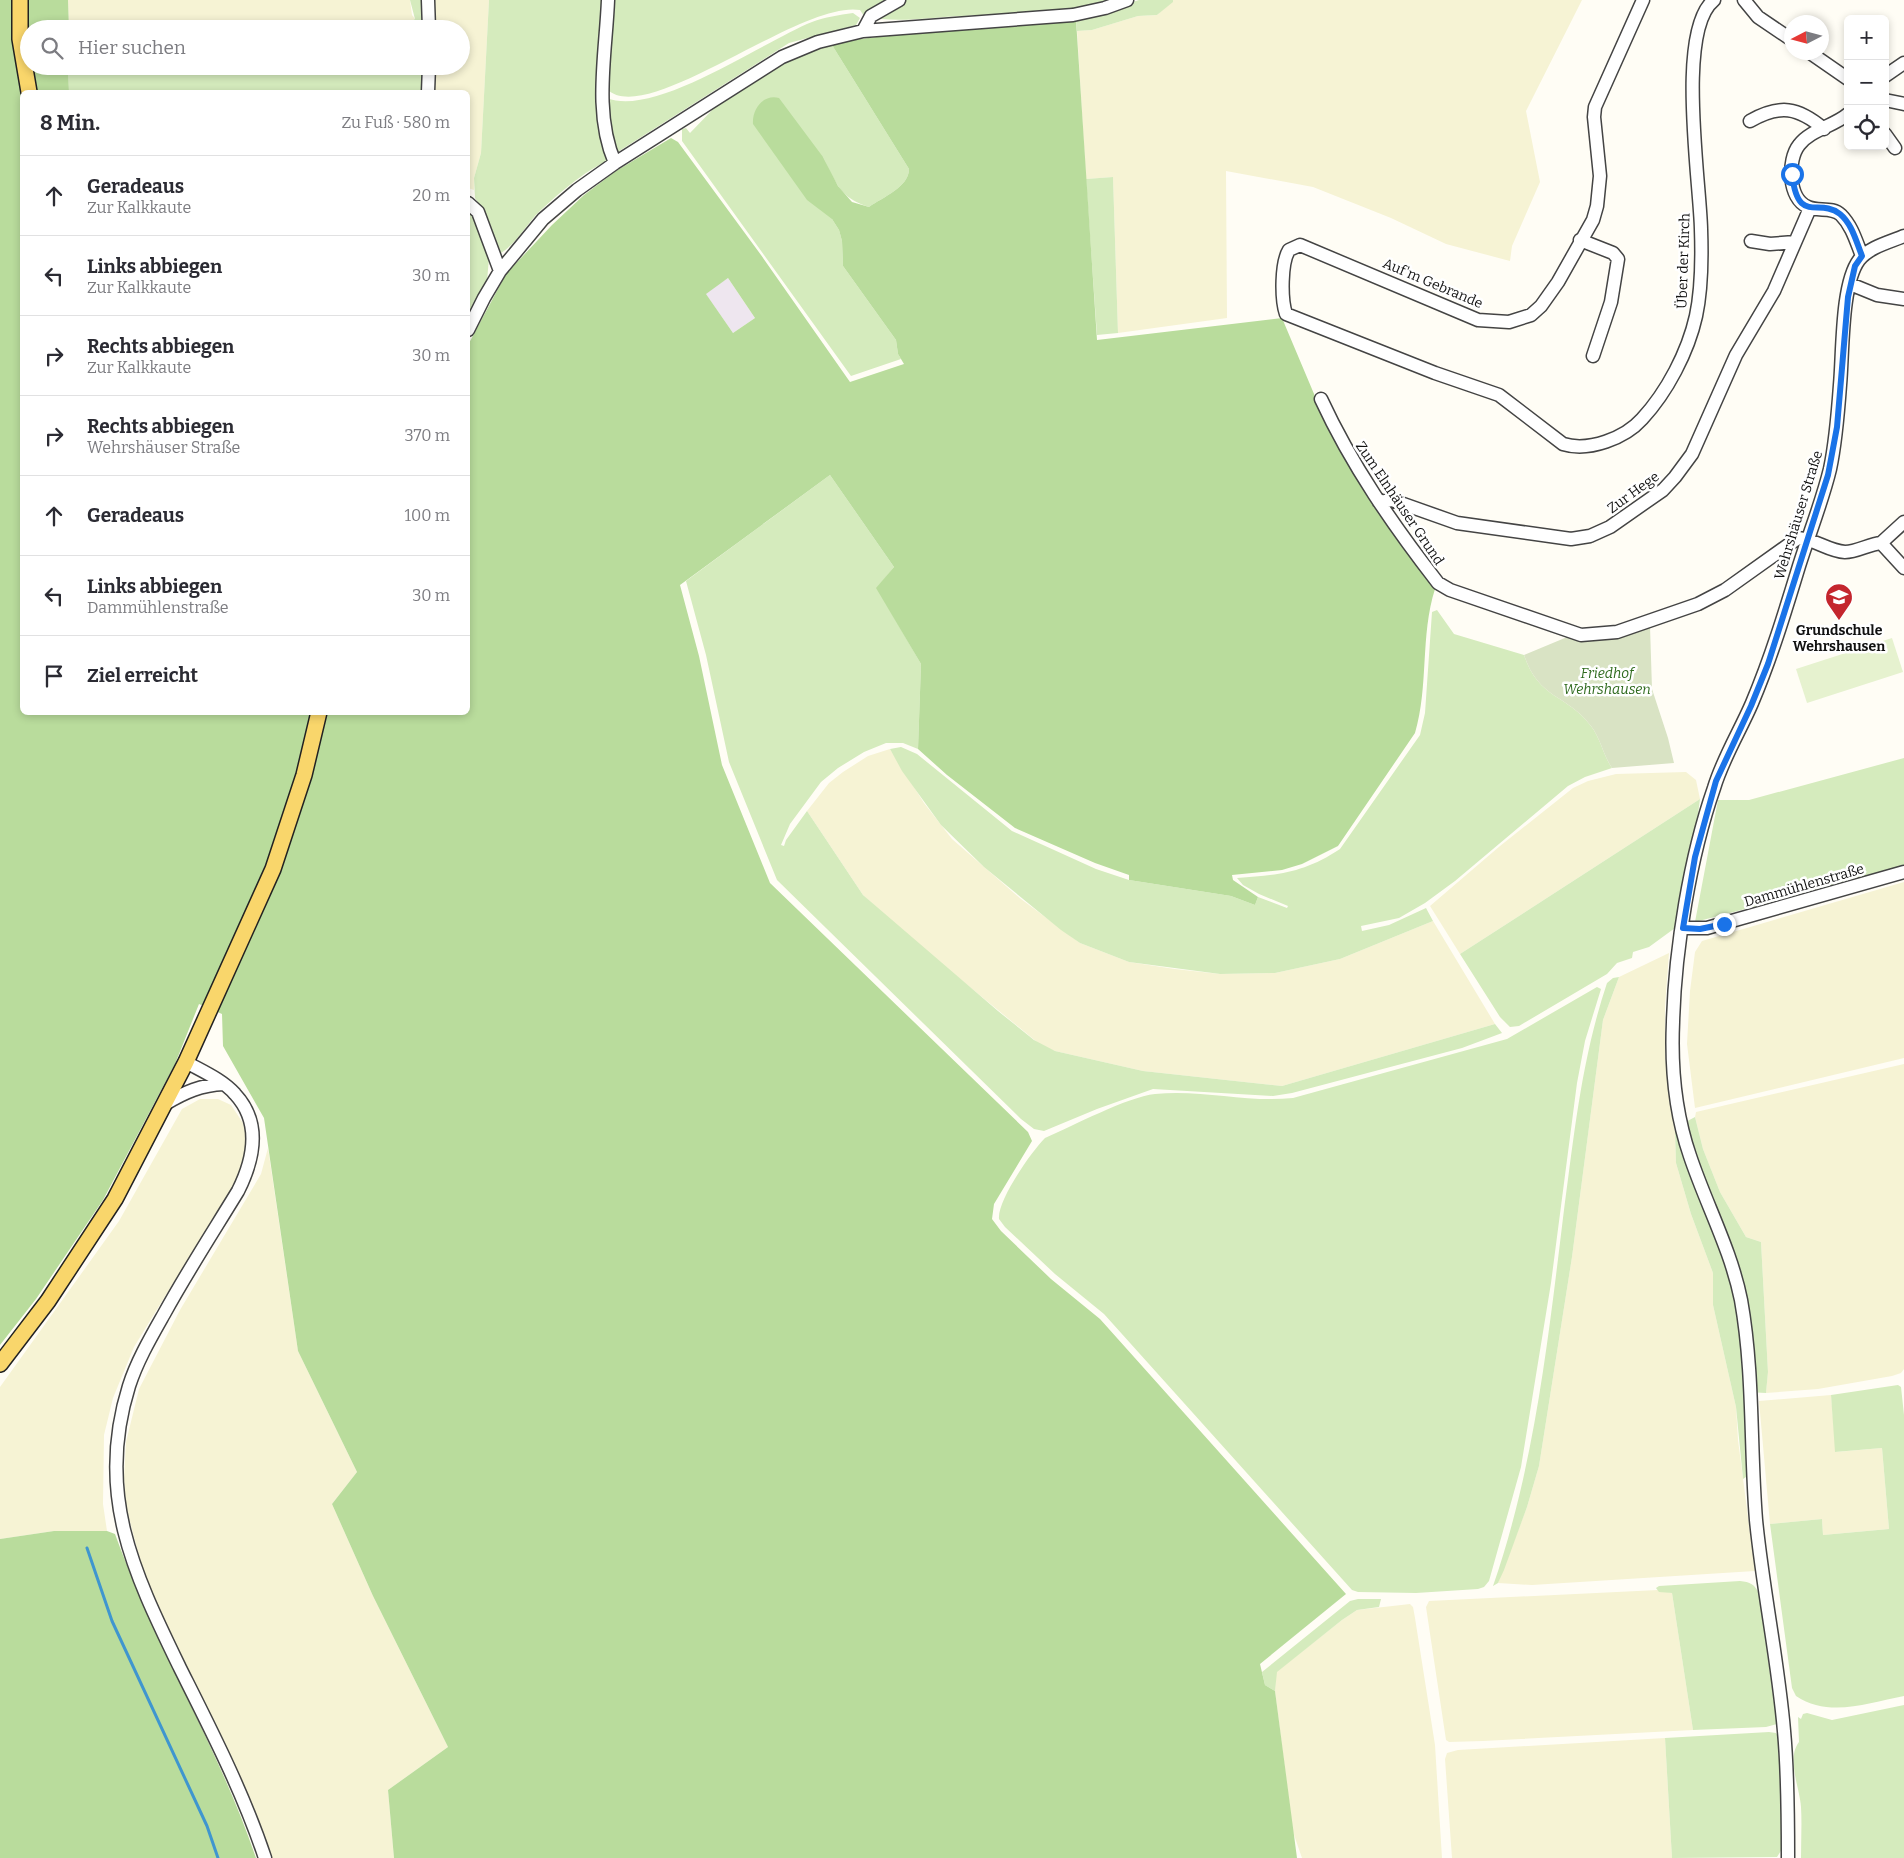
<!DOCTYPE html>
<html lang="de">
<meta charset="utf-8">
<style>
:root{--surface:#fff;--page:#f7f7f7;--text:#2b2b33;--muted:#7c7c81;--line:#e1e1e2}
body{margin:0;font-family:Bitter,serif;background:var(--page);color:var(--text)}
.controls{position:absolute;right:15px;top:15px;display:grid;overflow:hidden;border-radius:8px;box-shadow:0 2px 8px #0003}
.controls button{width:45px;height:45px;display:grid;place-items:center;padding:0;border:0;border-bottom:1px solid var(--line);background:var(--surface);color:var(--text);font:25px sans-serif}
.compass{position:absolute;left:1784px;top:15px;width:45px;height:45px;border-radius:50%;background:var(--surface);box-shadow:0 2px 8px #0003;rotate:264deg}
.stop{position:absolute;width:15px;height:15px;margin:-11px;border:4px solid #1a73e8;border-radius:50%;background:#fff}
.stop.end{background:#1a73e8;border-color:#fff;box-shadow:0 1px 5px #0008}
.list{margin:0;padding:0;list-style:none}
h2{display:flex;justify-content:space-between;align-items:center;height:65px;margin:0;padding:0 20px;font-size:21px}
h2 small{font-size:16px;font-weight:400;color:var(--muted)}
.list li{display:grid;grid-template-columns:32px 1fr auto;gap:15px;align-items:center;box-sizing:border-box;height:80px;padding:0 20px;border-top:1px solid var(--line)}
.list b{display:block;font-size:19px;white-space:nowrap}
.list p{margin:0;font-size:16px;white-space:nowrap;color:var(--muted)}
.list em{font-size:16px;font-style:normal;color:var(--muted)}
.icon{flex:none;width:28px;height:28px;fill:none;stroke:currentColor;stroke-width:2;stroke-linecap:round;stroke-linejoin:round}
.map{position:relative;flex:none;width:1904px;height:1858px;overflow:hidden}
.search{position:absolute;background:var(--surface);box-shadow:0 2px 8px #0003;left:20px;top:20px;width:450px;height:55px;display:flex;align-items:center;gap:12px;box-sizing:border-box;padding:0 18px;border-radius:28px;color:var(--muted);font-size:19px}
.panel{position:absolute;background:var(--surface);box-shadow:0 2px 8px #0003;left:20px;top:90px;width:450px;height:625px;border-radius:8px}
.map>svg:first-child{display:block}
.industrial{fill:#eee6ef}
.farmland{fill:#f6f3d4}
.green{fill:#d5ebbd}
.forest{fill:#b9dc9c;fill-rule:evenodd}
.cemetery{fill:#d9e3c4}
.pitch{fill:#e6f2cf}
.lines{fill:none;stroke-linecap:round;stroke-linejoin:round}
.stream{stroke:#3f96cf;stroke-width:3}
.minor-casing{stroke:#444;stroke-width:15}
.major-casing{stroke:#222;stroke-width:18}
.minor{stroke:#fff;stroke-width:12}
.major{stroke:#f9d66b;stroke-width:15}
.route{stroke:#1a73e8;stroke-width:6}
.labels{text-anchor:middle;stroke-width:5;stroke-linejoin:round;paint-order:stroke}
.street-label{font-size:14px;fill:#111;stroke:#fff}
.poi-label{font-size:14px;font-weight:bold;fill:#111;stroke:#fff}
.park-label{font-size:14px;font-style:italic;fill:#2f6b1f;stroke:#fff}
</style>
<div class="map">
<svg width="1904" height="1858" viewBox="0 0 1904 1858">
<rect width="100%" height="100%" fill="#fffdf5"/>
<path class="industrial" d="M 728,278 L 755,318 L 733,333 L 705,293 Z"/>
<path class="farmland" d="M 68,0 L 410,0 L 412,15 L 415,19 L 405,25 L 317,29 L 69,29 Z
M 435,0 L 489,0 L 481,153 L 474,178 L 474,190 L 468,188 L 468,92 L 435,92 L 435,66 L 461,66 L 461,29 L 435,29 Z
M 1173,0 L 1582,0 L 1526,111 L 1540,182 L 1512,246 L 1510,261 L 1446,244 L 1391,218 L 1313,187 L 1226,171 L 1227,318 L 1118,333 L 1113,177 L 1086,179 L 1077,31 L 1092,30 L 1138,16 L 1157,15 Z
M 890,749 L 924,803 L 952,839 L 1021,899 L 1080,943 L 1129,962 L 1175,969 L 1220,974 L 1275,973 L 1340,959 L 1433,921 L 1495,1024 L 1282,1086 L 1143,1071 L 1055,1051 L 1043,1047 L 910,938 L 863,895 L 807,811 L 829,783 L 843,772 L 868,756 Z
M 1686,772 L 1696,780 L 1700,799 L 1460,954 L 1430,906 L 1500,846 L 1573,788 L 1588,781 L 1616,774 Z
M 1904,882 L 1904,1058 L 1695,1108 L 1687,1044 L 1690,991 L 1695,952 L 1702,941 Z
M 1669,953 L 1665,1006 L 1665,1056 L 1675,1132 L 1676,1163 L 1691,1214 L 1713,1273 L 1713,1305 L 1736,1407 L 1738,1440 L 1755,1571 L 1532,1585 L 1498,1583 L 1527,1507 L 1539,1466 L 1572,1257 L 1603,1020 L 1619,977 Z
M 1904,1064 L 1904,1369 L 1901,1373 L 1892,1376 L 1818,1389 L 1766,1393 L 1768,1372 L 1761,1242 L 1746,1237 L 1720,1192 L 1703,1149 L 1695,1117 L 1696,1112 Z
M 200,1099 L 218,1099 L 231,1105 L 243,1123 L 247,1140 L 245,1161 L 237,1179 L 134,1347 L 113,1398 L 104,1435 L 103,1504 L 107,1531 L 54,1531 L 0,1539 L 0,1387 L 119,1221 L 182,1109 Z
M 268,1148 L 298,1351 L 357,1472 L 332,1504 L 373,1596 L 448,1747 L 388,1790 L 394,1858 L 268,1858 L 144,1576 L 126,1506 L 124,1478 L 126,1442 L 139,1389 L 180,1310 L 261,1174 Z
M 1831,1395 L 1836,1452 L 1882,1448 L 1889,1529 L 1823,1535 L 1822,1519 L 1770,1524 L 1759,1401 Z
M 1658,1590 L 1672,1593 L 1693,1730 L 1483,1741 L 1449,1742 L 1446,1740 L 1426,1607 L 1429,1601 Z
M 1410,1604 L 1413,1607 L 1415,1618 L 1435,1745 L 1442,1858 L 1302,1858 L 1293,1832 L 1275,1691 L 1276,1672 L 1342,1620 L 1357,1610 Z
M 1665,1738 L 1672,1858 L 1452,1858 L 1445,1759 L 1447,1753 L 1458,1750 Z"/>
<path class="green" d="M 410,0 L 422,0 L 424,29 L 317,29 L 405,25 L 415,19 Z
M 489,0 L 604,0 L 610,160 C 586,169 553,198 535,216 C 524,229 515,244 501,253 L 486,214 L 475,198 L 474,178 L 481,153 Z
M 611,0 L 1108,0 C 1066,17 1008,13 963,16 C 931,17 895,24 864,16 L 860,10 C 800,0 646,129 607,89 Z
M 1139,0 L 1173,0 L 1173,2 L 1157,15 L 1138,16 L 1092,30 L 1077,31 L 1076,20 Z
M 853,13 L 860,18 L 856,25 L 789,43 L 616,153 L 613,151 L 607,98 C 655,118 764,41 812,22 C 825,17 839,15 853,13 Z
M 832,45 L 909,169 C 909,187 883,197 869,207 C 840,198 836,183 823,157 L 832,219 L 839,230 L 842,241 L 843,266 L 896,340 L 898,354 L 901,359 L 851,376 L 682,141 L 682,129 L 686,128 L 690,133 L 717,105 L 769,72 L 804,53 Z
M 68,66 L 426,66 L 425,92 L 69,92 Z
M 1113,177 L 1118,333 L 1097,335 L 1086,179 Z
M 468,211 L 471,213 L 489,258 L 487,281 L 468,315 Z
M 830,475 L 894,567 L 877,588 L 921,664 L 918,749 L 903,743 L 886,743 L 864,752 L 838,768 L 821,782 L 790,824 L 781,845 L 784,846 L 786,840 L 807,811 L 863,895 L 998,1011 L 1034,1040 L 1055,1051 L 1143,1071 L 1282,1086 L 1495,1024 L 1502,1033 L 1462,1048 L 1292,1093 L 1273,1096 L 1153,1089 L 1097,1109 L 1044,1131 L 1034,1129 L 1021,1119 L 777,880 L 729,762 L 706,655 L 686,581 Z
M 1437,610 L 1454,634 L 1524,655 C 1539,700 1567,694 1591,726 C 1601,739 1603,755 1612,768 L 1585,777 L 1568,786 L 1455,881 L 1425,903 L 1399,918 L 1361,926 L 1362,931 L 1389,925 L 1426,908 L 1433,921 L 1340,959 L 1275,973 L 1220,974 L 1129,962 L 1080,943 L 1061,930 L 984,867 L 941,825 L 902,771 L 890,749 L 901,747 L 917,754 L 1012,831 L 1096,869 L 1129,880 L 1231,896 L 1255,905 L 1258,897 L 1287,908 L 1288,906 L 1259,894 L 1243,885 L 1237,878 C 1278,875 1304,873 1340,849 L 1420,735 L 1425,713 L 1432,612 Z
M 1904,758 L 1904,868 L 1695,922 L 1718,800 L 1749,800 Z
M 1700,799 L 1695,836 L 1675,928 L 1649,947 L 1633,952 L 1632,958 L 1617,963 L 1607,974 L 1519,1026 L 1510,1027 L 1500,1017 L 1460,954 Z
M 1619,977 L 1603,1020 L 1572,1257 L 1539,1466 L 1527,1507 L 1504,1570 L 1498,1583 L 1493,1586 C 1534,1468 1548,1341 1563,1218 C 1574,1136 1581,1061 1607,983 L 1613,978 Z
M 1597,987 L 1601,989 L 1585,1041 L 1577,1083 L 1551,1283 L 1521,1467 L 1489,1581 L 1484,1587 L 1478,1589 L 1416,1593 L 1358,1592 L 1352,1590 L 1104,1314 L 1055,1274 L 1005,1227 L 999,1219 C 997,1201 1031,1152 1045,1138 C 1073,1126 1127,1097 1155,1094 C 1201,1089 1247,1103 1293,1098 L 1507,1039 Z
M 1695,1117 L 1703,1149 L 1720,1192 L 1746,1237 L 1761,1242 L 1768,1372 L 1766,1393 L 1747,1392 L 1749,1475 L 1743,1479 L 1736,1407 L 1713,1305 L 1713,1273 L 1691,1214 L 1676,1163 L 1675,1132 L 1678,1126 Z
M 1898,1385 L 1901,1387 L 1904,1415 L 1904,1696 C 1868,1703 1829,1718 1796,1696 L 1792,1688 L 1770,1524 L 1822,1519 L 1823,1535 L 1889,1529 L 1882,1448 L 1835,1452 L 1831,1395 Z
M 1740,1581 C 1750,1582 1755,1584 1759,1594 L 1777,1724 L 1766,1727 L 1693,1730 L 1672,1593 L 1659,1592 L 1656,1588 L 1659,1586 Z
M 1358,1599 L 1381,1599 L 1379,1607 L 1357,1610 L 1342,1620 L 1277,1672 L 1275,1691 L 1265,1685 L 1262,1672 L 1350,1601 Z
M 1904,1705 L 1904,1858 L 1801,1858 C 1801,1841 1802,1824 1801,1807 C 1800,1788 1786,1759 1799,1742 L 1798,1717 L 1801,1719 L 1803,1714 L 1807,1713 L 1832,1720 Z
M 1769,1732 L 1776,1733 L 1779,1737 L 1783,1783 L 1782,1849 L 1777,1857 L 1672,1858 L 1665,1738 Z"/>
<path class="forest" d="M 0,0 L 68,0 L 69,29 L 29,29 L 29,66 L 68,66 L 69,92 L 22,92 L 22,712 L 468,712 L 468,345 L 506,274 L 552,225 L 584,195 L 616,171 L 671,138 L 678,142 L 761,255 L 850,382 L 904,364 L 898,354 L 896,340 L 843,266 L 842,241 L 839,230 L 832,219 L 807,200 L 753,124 C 752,109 763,94 779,98 L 823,157 L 838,186 L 852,202 L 869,207 C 883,197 909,187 909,169 L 832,45 L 837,42 L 908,33 L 1076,20 L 1097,340 L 1282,318 L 1317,401 L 1435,589 C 1420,636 1429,686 1415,733 L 1338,846 L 1302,864 L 1282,870 L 1232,875 L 1233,880 L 1258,897 L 1255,905 L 1231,896 L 1129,880 L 1129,875 L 1095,863 L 1015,828 L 947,775 L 918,749 L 921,664 L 876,588 L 894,567 L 830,475 L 680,585 L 699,656 L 722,765 L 770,883 L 1028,1132 L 1032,1141 L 994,1204 L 992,1219 L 1001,1231 L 1051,1279 L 1100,1319 L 1346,1594 L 1260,1664 L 1265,1685 L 1275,1691 L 1297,1858 L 394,1858 L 388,1790 L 448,1747 L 373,1596 L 332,1504 L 357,1472 L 298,1351 L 264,1118 L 223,1046 L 222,1014 L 199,1004 L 175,1064 L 103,1200 L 36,1299 L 0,1345 ZM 728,278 L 755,318 L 733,333 L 706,294 Z
M 54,1531 L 107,1531 L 115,1534 C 155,1645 218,1746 256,1858 L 0,1858 L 0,1539 Z"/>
<path class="cemetery" d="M 1650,626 L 1652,689 L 1668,738 L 1674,763 L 1612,768 C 1603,755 1601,739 1591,726 C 1567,694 1539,700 1524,655 L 1572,635 Z"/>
<path class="pitch" d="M 1892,638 L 1903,672 L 1807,703 L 1796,669 Z"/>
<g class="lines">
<path class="stream" d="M 87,1548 L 112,1621 L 207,1826 L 218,1858"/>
<g class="minor-casing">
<path id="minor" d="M 428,0 L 429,29
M 608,0 C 606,53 593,113 615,163
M 1643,0 L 1595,107 L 1594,117 L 1600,176 L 1597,206 L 1593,220 L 1558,282 L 1541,306 L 1531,315 L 1509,322 L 1478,320 L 1300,245 L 1289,250 C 1281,263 1281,299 1286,314 L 1435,373 L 1499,395 L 1563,444 C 1589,452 1625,438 1642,419 C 1667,392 1688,352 1696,316 C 1702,288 1702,257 1701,229 C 1700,181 1676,30 1714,0
M 1744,0 L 1758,17 L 1792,40
M 863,31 L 871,16 L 899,0
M 1809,52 L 1848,79
M 1885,76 L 1904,63
M 428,92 L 429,66
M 1885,100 L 1904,104
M 1848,114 C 1834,126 1810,130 1799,145 C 1787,160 1788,199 1808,207 C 1818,212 1832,206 1841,215 C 1852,226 1856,241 1862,256
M 1750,121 C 1780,104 1798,107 1824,129
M 1885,134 L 1895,148
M 468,203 L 478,212 L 500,271
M 1580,240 L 1613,253 L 1618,259 L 1611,302 L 1593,356
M 1751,241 L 1770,244 L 1795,242
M 1850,284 L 1877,295 L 1904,299
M 468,330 L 484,298 L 500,271 L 543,219 L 577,190 L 615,163 L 782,57 L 818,42 L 863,31 L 1073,15 L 1105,8 L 1127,0
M 1321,399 C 1352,466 1393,525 1438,583 L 1450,590 L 1581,635 L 1617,632 L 1698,604 L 1725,590 L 1798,538 C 1815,539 1828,551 1845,552 C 1857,552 1869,544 1881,543
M 1379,502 L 1392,500 L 1457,523 L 1571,539 L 1590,536 L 1610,527 L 1663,490 L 1675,477 L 1692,454 L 1736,355 L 1774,291 L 1810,208
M 1881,543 L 1904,568
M 1881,543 L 1904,522
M 1683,928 L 1707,928 L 1904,872
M 186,1062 C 202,1071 223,1080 235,1094 C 262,1123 254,1159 238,1191 C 213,1232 187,1272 164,1314 C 151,1337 137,1361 129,1386 C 95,1494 134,1573 180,1668 C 211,1730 243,1792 265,1858
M 165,1104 C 185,1092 201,1085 224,1084
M 1788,1858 C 1788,1815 1788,1773 1784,1731 C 1778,1660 1763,1591 1756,1520 C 1750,1446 1754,1373 1741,1300 C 1731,1250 1706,1204 1690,1156 C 1675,1113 1671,1066 1673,1022 C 1675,949 1690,857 1714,788 C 1723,758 1740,731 1752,703 C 1771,658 1785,612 1799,566 C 1809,534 1822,502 1830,469 C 1836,441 1838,413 1840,385 C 1843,353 1841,284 1859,260 C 1869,247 1890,242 1904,236"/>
</g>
<g class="major-casing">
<path id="major" d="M 20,0 L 20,39 L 29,92
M 0,1364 L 48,1301 L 115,1199 L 186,1062 L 273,869 L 304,775 L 319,712"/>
</g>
<use href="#minor" class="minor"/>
<use href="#major" class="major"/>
</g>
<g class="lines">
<path class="route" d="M 1724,924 L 1700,929 L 1683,928 L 1695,857 L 1716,781 L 1751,706 L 1768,664 L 1828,475 L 1837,427 L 1848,297 L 1855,266 L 1862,256 C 1856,241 1852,224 1840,214 C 1818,197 1798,226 1792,174"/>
</g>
<defs>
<g id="school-pin" transform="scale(1.4375)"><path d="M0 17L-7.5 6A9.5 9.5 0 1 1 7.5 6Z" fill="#c4262e" stroke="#fff"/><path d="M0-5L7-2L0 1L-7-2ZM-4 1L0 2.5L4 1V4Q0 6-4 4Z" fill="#fff"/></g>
</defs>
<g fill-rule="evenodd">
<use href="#school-pin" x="1839" y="597"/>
</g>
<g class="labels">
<g class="street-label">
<text transform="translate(1683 261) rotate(-88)" y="5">Über der Kirch</text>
<text transform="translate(1433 283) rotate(23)" y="5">Auf'm Gebrande</text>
<text transform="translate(1633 492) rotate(-36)" y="5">Zur Hege</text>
<text transform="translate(1400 503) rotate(56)" y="5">Zum Elnhäuser Grund</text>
<text transform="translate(1798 515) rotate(-73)" y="5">Wehrshäuser Straße</text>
<text transform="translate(1804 885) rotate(-16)" y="5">Dammühlenstraße</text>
</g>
<g class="poi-label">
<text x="1839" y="635">Grundschule<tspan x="1839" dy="16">Wehrshausen</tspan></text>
</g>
<g class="park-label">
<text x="1607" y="678">Friedhof<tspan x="1607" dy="16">Wehrshausen</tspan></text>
</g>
</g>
</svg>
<div class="controls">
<button>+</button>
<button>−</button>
<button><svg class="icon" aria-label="locate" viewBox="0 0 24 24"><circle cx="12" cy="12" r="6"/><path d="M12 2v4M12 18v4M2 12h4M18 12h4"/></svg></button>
</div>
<svg class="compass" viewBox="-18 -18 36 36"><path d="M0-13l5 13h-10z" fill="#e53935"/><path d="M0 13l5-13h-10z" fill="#7c7c81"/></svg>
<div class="stop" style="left:1792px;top:174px"></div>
<div class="stop end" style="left:1724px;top:924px"></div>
<div class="search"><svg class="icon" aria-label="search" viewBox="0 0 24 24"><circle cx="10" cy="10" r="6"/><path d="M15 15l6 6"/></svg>Hier suchen</div>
<section class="panel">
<h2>8 Min.<small>Zu Fuß · 580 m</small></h2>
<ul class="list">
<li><svg class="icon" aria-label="ahead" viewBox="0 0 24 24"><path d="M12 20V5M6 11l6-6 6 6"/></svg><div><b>Geradeaus</b><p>Zur Kalkkaute</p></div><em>20 m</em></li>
<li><svg class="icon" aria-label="left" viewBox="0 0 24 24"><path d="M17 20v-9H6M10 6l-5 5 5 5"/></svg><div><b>Links abbiegen</b><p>Zur Kalkkaute</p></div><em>30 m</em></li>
<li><svg class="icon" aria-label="right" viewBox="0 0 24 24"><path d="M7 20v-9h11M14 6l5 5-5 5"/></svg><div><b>Rechts abbiegen</b><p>Zur Kalkkaute</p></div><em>30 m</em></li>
<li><svg class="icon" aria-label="right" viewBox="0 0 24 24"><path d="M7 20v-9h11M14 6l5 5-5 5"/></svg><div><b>Rechts abbiegen</b><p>Wehrshäuser Straße</p></div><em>370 m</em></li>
<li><svg class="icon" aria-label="ahead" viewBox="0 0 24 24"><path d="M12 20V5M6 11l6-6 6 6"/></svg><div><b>Geradeaus</b></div><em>100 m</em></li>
<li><svg class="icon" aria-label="left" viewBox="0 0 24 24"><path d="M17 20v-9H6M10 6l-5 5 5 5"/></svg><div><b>Links abbiegen</b><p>Dammühlenstraße</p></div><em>30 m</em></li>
<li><svg class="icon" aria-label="arrive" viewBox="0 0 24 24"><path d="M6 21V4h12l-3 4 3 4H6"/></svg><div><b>Ziel erreicht</b></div></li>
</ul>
</section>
</div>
